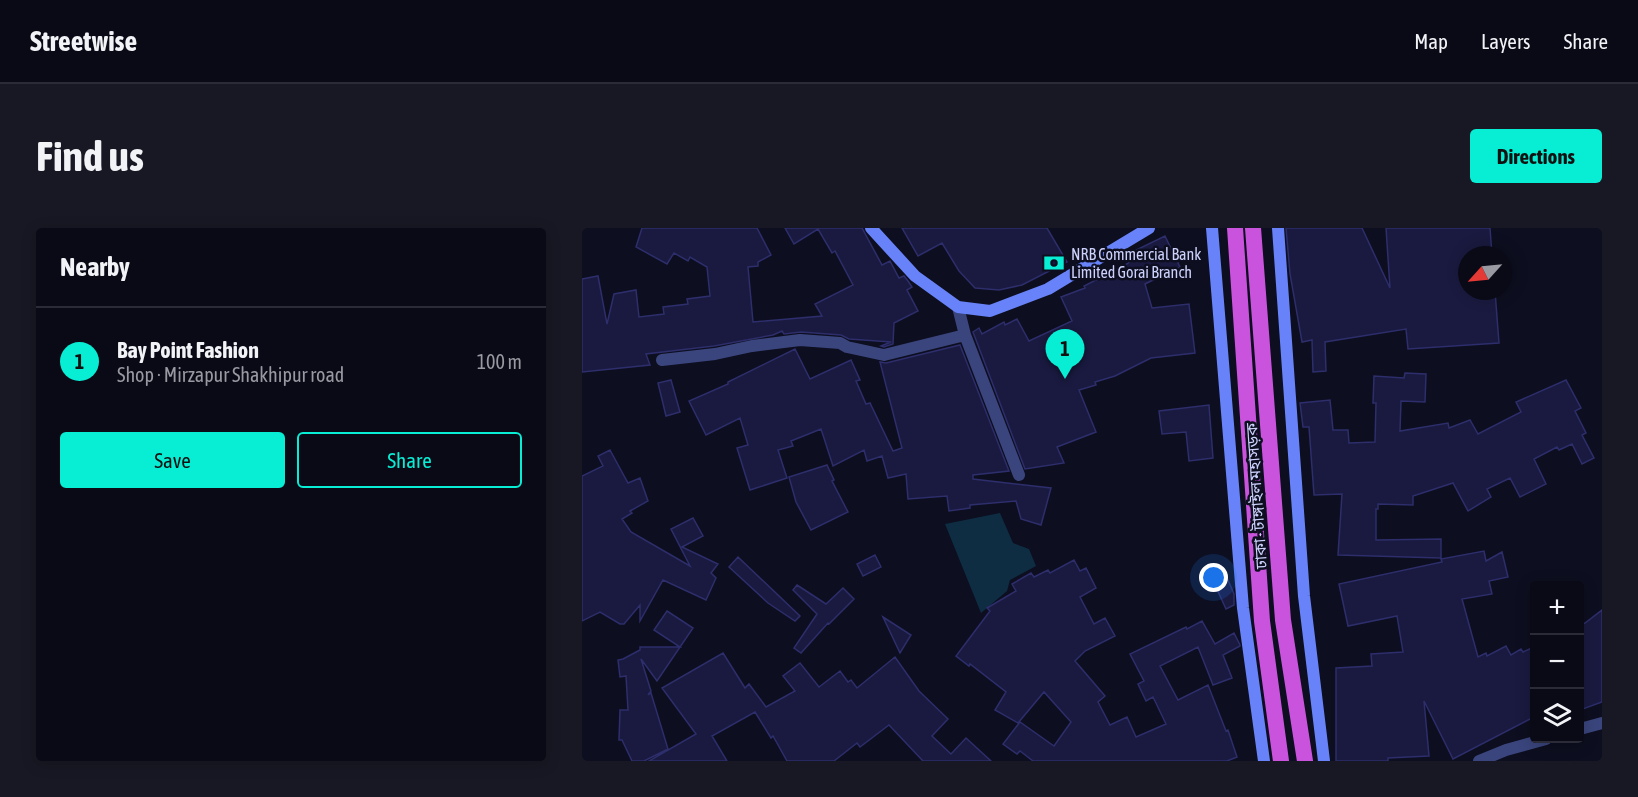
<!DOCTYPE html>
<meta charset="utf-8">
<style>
:root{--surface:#0a0a17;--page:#181824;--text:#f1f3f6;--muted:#999aa1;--line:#2a2b36;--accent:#08eed5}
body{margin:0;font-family:"Asap Condensed","Noto Sans Bengali",sans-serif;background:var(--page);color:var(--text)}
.controls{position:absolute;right:18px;bottom:18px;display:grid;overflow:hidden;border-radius:6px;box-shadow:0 3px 15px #0003}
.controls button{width:54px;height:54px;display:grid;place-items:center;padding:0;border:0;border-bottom:2px solid var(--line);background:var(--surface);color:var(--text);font:30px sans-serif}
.compass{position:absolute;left:876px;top:18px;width:54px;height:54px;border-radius:50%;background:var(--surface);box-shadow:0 3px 15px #0003;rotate:243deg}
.you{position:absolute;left:632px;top:350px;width:21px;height:21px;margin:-15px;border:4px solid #fff;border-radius:50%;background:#1a73e8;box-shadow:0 0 0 9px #1a73e833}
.badge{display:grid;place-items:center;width:39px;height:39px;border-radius:50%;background:var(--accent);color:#111;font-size:20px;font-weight:700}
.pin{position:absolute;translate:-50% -50px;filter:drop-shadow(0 2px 3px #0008)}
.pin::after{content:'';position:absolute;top:32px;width:21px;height:18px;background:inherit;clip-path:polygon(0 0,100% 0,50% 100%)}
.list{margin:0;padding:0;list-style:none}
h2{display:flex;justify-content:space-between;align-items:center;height:78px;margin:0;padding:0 24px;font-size:26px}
h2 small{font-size:20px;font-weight:400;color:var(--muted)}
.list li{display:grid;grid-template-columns:39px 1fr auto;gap:18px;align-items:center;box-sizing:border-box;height:108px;padding:0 24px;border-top:2px solid var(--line)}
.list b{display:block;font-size:22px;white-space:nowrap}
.list p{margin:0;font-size:20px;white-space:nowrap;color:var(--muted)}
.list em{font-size:20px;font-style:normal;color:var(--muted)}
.actions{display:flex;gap:12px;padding:18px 24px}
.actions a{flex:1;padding:14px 0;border:2px solid var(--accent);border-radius:6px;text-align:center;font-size:21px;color:var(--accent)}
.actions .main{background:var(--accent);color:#111}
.icon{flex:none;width:33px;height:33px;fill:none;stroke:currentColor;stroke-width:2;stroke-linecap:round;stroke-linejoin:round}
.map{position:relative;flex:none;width:1020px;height:533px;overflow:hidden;border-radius:6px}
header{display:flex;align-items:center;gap:36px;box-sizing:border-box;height:84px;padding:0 30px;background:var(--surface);border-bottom:2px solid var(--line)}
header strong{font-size:28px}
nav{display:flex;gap:33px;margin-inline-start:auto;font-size:21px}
.intro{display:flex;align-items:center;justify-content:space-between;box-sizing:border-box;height:144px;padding:0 36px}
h1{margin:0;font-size:42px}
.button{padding:15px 27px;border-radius:6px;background:var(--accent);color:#111;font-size:21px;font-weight:700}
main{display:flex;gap:36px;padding:0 36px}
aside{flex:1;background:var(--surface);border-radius:6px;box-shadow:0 3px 15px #0003}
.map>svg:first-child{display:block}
.water{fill:#0e2d43}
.building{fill:#1a1a40;stroke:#2d2e6b;stroke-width:1.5}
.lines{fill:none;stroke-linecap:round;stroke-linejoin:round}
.minor{stroke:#3a457d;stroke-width:12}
.secondary{stroke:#6883fa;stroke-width:12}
.trunk{stroke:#ca53de;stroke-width:16}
.labels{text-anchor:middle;stroke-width:5;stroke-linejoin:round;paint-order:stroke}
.poi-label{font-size:16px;fill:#cdd2fd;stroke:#0d0e1f;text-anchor:start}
.street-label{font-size:16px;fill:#cdd2fd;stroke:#0d0e1f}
</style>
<header>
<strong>Streetwise</strong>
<nav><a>Map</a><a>Layers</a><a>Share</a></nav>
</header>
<div class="intro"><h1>Find us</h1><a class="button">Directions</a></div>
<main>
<aside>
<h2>Nearby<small></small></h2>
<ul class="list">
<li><span class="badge">1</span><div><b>Bay Point Fashion</b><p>Shop · Mirzapur Shakhipur road</p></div><em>100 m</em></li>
</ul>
<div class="actions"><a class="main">Save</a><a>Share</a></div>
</aside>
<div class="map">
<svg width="1020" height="533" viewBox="0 0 1020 533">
<rect width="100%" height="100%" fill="#0d0e1f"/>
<path class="water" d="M 418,285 L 431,315 L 447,321 L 454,338 L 428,352 L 425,363 L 399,385 L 363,296 Z"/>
<path class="building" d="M 60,0 L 175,0 L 189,27 L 176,34 L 176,38 L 166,39 L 171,94 L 240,88 L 233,76 L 271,57 L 253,23 L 250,25 L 236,1 L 212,16 L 203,0 L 280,0 L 300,37 L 308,33 L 317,50 L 322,48 L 326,53 L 330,59 L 325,62 L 336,83 L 312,95 L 311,116 L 302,119 L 299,118 L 309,114 L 267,111 L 259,107 L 219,104 L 202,106 L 200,103 L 191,107 L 132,118 L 64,126 L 68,137 L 0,144 L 0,51 L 16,48 L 25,96 L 32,66 L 54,62 L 57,89 L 82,86 L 81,79 L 106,76 L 105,71 L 128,68 L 125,39 L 108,29 L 106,33 L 92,25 L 85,36 L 54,19 Z
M 320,0 L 465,0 L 485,34 L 440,57 L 417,62 L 393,60 L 377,43 L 360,15 L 336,28 Z
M 704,0 L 780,0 L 808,60 L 804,0 L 908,0 L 910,27 L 885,27 L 885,63 L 913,63 L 917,115 L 826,121 L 824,101 L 743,114 L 744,143 L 731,144 L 730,112 L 720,114 L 708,46 Z
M 583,8 L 598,39 L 563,56 L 570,80 L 607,76 L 613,125 L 569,130 L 533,148 L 513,154 L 514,157 L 497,162 L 514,204 L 475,219 L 482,235 L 443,241 L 391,104 L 397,100 L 400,106 L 422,94 L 423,97 L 435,91 L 447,113 L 490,93 L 479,69 L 503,60 L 502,58 L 543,37 L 555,29 L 552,23 Z
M 378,117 L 427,243 L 391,247 L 391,251 L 469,260 L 459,297 L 439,291 L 434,273 L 388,277 L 388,280 L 367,283 L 365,268 L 326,271 L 324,246 L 306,250 L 300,228 L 285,233 L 282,222 L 251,238 L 239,201 L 209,213 L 211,218 L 196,222 L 205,250 L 168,262 L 155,220 L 166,217 L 158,190 L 124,207 L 107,173 L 146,156 L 146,154 L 213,121 L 228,151 L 269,132 L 278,152 L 274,153 L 284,176 L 288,175 L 311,223 L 320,220 L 298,134 L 304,135 Z
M 823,145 L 844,146 L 843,174 L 819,173 L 818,203 L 866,195 L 867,200 L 888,192 L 896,206 L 939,184 L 934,174 L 984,152 L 999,180 L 993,183 L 1004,205 L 1000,207 L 1012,230 L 1000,236 L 990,216 L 977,222 L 975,219 L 952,231 L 964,256 L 938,269 L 928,250 L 905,261 L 909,269 L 886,283 L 871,255 L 831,268 L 831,277 L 796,276 L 796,281 L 794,281 L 794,312 L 859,311 L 859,330 L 756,327 L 760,266 L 732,267 L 727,199 L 721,199 L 718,175 L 748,172 L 751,202 L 766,202 L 767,215 L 793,214 L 794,175 L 791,175 L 792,148 L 822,150 Z
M 89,152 L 98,184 L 84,188 L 76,155 Z
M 627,177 L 631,230 L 607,233 L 604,204 L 580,206 L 577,183 Z
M 28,222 L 46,255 L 58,250 L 66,273 L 48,283 L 50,285 L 40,291 L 49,304 L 108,338 L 89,301 L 111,290 L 121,308 L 100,319 L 136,336 L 129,345 L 134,350 L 124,372 L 81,352 L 58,393 L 58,377 L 42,396 L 38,396 L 18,384 L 0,393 L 0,248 L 21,238 L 16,228 Z
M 245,237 L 252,252 L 250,253 L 266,284 L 229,302 L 214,274 L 207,249 Z
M 902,323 L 904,333 L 920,324 L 926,349 L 907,353 L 910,366 L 880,371 L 896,429 L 904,425 L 905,428 L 924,418 L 929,427 L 939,421 L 941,424 L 952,419 L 952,489 L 871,531 L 842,473 L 847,528 L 806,530 L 806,533 L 754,533 L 754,440 L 790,438 L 789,426 L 821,424 L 815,388 L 766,398 L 757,356 L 860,334 L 859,331 Z
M 293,327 L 299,339 L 281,348 L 275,336 Z
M 156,329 L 218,388 L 213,393 L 186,375 L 147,339 Z
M 492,332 L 498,343 L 504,340 L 514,360 L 498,369 L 512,396 L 523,390 L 533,408 L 503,423 L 493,433 L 523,468 L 516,474 L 528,497 L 545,489 L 554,509 L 584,496 L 571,469 L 564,473 L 556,456 L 562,453 L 548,426 L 604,399 L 605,401 L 620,393 L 633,416 L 652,405 L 658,417 L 658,418 L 641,427 L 650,450 L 631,457 L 616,419 L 578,438 L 596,472 L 626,457 L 644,503 L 646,502 L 655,529 L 645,533 L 451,533 L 438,523 L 435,526 L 421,516 L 438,494 L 472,518 L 489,494 L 462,464 L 436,495 L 413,482 L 424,464 L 388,436 L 387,438 L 374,428 L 408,383 L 405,380 L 434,363 L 430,356 L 449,345 L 452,349 L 466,342 L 468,345 Z
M 646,352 L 652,366 L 652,377 L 644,381 L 633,357 Z
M 215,357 L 244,376 L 261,360 L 272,371 L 247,396 L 246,395 L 219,425 L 212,420 L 235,386 L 211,362 Z
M 1020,382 L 1020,474 L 998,482 L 998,397 L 1003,395 Z
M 85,383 L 111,400 L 75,453 L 59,431 L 69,463 L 66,467 L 69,465 L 86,521 L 62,533 L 50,533 L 40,512 L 37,512 L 38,482 L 46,482 L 44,448 L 38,449 L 36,432 L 41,431 L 58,422 L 58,419 L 98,419 L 72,402 Z
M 301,389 L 329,407 L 318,425 Z
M 141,425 L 163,460 L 167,456 L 184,479 L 213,463 L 201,448 L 218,435 L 237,459 L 258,443 L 266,454 L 269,452 L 275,460 L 313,429 L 337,463 L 366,491 L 350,508 L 369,526 L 384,510 L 409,533 L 341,533 L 307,497 L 278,519 L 275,515 L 252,533 L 205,533 L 191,508 L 189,510 L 173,484 L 130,508 L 145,533 L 67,533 L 114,506 L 80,460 Z"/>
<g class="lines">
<path class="minor" d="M 376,79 L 383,107 L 437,247
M 80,132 L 133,126 L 170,118 L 218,112 L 258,115 L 265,119 L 302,127 L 383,107
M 998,501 L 1020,495
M 897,533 L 924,522 L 964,511"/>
<path class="secondary" d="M 289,0 L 333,48 L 376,79 L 408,83 L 466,61 L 567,0
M 630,0 L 661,380 L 682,533
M 696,0 L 722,368 L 742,533"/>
<path class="trunk" d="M 653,0 L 680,393 L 699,533
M 671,0 L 701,392 L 723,533"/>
</g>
<defs>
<g id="bank-bare" transform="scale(1.62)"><path d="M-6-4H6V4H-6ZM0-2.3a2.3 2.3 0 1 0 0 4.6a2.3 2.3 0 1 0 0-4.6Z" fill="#08eed5" stroke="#0d0e1f" stroke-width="2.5" paint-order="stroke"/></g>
</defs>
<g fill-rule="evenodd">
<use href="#bank-bare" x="472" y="35"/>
</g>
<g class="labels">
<g class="poi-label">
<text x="489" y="32">NRB Commercial Bank<tspan x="489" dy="18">Limited Gorai Branch</tspan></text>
</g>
<g class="street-label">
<text transform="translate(674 268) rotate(-94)" y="6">ঢাকা - টাঙ্গাইল মহাসড়ক</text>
</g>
</g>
</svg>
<div class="controls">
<button>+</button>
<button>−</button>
<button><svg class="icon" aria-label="layers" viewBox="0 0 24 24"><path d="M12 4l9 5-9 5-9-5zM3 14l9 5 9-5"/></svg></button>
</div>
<svg class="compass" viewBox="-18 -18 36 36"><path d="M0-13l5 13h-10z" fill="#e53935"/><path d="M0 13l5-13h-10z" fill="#999aa1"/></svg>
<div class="you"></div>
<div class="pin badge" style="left:483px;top:151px">1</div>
</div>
</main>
